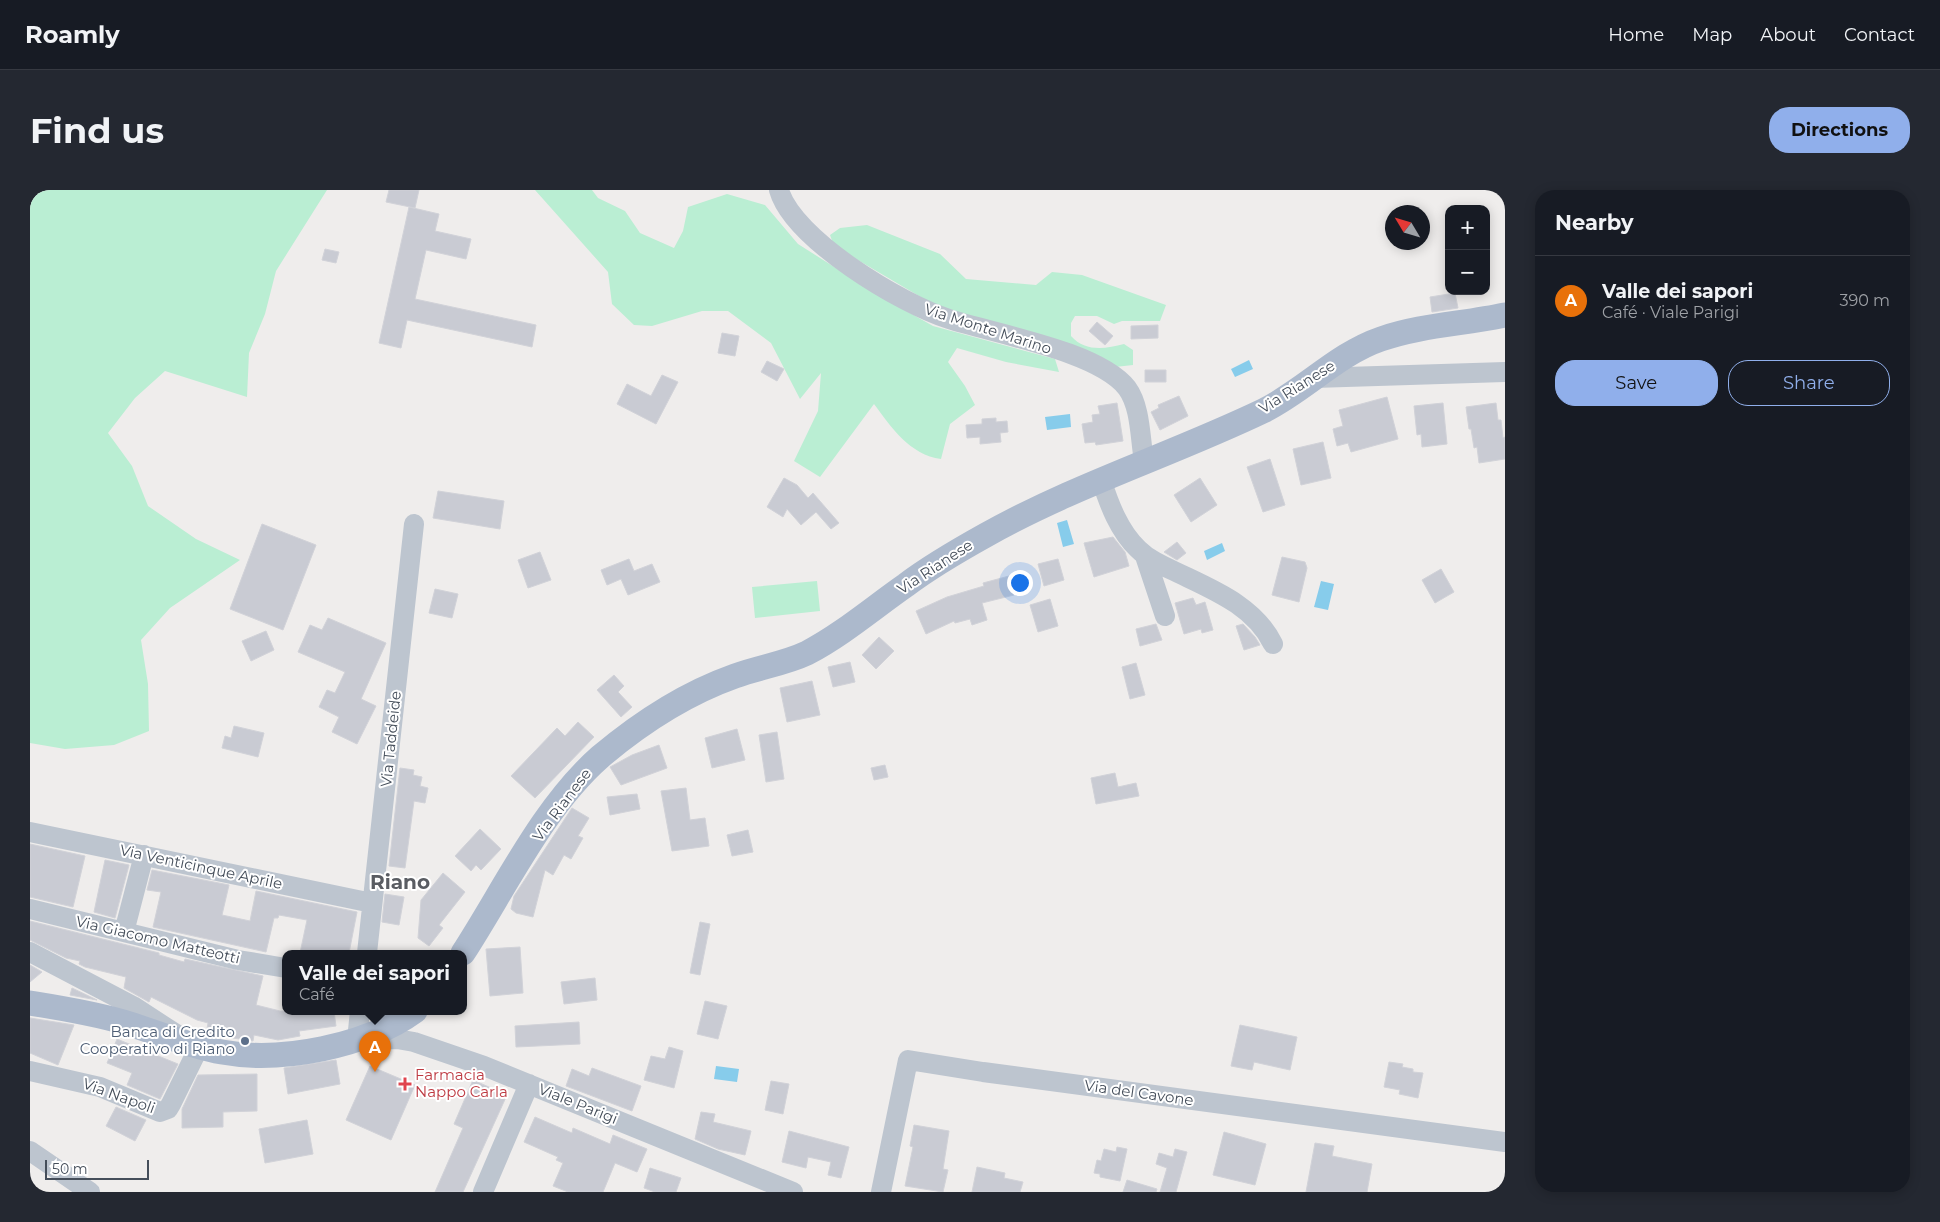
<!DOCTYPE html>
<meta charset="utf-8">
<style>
:root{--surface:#171b24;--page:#242831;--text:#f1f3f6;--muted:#9ea1a6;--line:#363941;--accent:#90afeb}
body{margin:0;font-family:Montserrat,sans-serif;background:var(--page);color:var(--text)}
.controls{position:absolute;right:15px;top:15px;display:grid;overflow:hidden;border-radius:10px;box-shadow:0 2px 12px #0003}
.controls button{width:45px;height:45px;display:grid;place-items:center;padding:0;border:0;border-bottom:1px solid var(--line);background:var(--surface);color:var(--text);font:25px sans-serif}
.compass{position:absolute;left:1355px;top:15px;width:45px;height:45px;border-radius:50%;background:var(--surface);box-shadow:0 2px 12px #0003;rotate:308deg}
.scale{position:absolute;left:15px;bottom:12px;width:104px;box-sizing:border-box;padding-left:5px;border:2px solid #454e5a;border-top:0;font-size:14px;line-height:18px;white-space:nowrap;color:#454e5a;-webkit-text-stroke:4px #fff;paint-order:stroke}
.you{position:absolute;left:989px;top:392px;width:18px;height:18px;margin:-12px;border:4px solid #fff;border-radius:50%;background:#1a73e8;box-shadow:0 0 0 8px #1a73e833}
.badge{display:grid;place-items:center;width:32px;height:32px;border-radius:50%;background:var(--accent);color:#fff;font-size:16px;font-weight:700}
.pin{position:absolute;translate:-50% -41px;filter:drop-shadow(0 1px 2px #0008)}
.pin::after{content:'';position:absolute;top:26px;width:18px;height:15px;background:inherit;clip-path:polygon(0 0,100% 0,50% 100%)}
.popup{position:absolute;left:252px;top:760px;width:185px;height:65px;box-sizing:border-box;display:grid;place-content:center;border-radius:10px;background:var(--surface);filter:drop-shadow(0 1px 4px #0005);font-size:16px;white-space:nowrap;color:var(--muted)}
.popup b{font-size:19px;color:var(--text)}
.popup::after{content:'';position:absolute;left:50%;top:100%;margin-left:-10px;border:10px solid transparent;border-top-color:var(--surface)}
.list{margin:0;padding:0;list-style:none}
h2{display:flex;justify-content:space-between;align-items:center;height:65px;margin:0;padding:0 20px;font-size:21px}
h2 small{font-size:16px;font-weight:400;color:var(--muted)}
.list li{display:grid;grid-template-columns:32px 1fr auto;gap:15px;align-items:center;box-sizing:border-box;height:90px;padding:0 20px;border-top:1px solid var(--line)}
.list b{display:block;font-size:19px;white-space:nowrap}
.list p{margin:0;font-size:16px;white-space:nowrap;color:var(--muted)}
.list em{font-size:16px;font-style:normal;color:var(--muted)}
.actions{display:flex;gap:10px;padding:15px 20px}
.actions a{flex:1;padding:11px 0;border:1px solid var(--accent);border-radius:20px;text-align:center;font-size:18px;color:var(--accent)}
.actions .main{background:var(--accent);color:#111}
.map{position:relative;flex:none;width:1475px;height:1002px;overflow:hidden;border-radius:20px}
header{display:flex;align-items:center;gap:30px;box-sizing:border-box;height:70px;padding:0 25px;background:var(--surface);border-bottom:1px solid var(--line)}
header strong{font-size:24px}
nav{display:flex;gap:28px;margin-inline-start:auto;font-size:18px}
.intro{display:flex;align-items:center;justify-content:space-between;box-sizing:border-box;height:120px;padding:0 30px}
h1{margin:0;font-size:35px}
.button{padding:12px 22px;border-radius:20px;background:var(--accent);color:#111;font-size:18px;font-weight:700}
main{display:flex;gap:30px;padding:0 30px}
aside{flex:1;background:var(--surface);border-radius:20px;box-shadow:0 2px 12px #0003}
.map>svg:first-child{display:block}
.green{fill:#baeed3}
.water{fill:#87cceb}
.building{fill:#c9cbd3;stroke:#d1d2d8}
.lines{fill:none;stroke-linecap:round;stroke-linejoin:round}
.minor{stroke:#bdc5cf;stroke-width:20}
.major{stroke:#acb9cc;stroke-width:25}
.service-dot{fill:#5c6f8a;stroke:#fff;stroke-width:2}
.health-dot{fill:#e0444e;stroke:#fff;stroke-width:2}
.labels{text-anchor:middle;stroke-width:4;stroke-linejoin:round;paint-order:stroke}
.street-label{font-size:15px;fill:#454e5a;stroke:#fff}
.service-label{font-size:15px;fill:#4e5e75;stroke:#fff;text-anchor:end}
.health-label{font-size:15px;fill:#be3a42;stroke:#fff;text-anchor:start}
.district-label{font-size:20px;font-weight:bold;fill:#595c62;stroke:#fff}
</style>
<header>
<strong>Roamly</strong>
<nav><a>Home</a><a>Map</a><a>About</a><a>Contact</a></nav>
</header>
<div class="intro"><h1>Find us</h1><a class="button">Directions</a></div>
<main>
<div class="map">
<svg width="1475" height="1002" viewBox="0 0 1475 1002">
<rect width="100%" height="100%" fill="#efedec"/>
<path class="green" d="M 0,0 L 297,0 L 246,81 L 235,124 L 219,163 L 217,207 L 135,181 L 105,208 L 78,243 L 102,276 L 118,316 L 166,349 L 210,370 L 140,418 L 111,450 L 118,494 L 119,541 L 84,555 L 35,559 L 0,553 Z
M 505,0 L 562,0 L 568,8 L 595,21 L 610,43 L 644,58 L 653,41 L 658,17 L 697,4 L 735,15 L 768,54 L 850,106 L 903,136 L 1025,169 L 1029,182 L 976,172 L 927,158 L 918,172 L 935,196 L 945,215 L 920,234 L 911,269 C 880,265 861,237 844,214 L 790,287 L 764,271 L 788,221 L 791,183 L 770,209 L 741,153 L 698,121 L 672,121 L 622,136 L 604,135 L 582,114 L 578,82 Z
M 837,35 L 910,64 L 936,89 L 1006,95 L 1022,82 L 1052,85 L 1136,115 L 1130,131 L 1092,131 L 1084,134 L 1067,126 L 1045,126 L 1041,133 L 1041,146 C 1055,162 1075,159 1094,154 L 1103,160 L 1103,175 L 1085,177 L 911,119 L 804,56 L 800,45 L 810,38 Z
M 787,391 L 790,421 L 725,428 L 722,397 Z"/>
<path class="water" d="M 1219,170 L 1223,179 L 1205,187 L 1201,179 Z
M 1040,224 L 1041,237 L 1017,240 L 1015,227 Z
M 1037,330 L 1044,354 L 1033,357 L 1027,333 Z
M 1192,353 L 1195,361 L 1177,370 L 1174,361 Z
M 1291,391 L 1304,394 L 1298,420 L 1284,417 Z
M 686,876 L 709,879 L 707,892 L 684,889 Z"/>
<path class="building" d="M 359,0 L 389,0 L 385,18 L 356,12 Z
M 379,17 L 409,24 L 405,41 L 441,49 L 436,69 L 396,60 L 385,109 L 506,135 L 502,157 L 377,130 L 371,158 L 349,153 Z
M 295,59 L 309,62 L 306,73 L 292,70 Z
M 1425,103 L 1428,118 L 1402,122 L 1400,107 Z
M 1067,132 L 1083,146 L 1075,155 L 1059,141 Z
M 1128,135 L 1128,148 L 1101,149 L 1101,136 Z
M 692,143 L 709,146 L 705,166 L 688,163 Z
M 737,171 L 754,179 L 747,191 L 731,182 Z
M 1115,180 L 1136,180 L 1136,192 L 1115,192 Z
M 632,185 L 648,192 L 626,234 L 587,214 L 597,194 L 621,206 Z
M 1149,206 L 1158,226 L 1130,240 L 1121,222 L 1129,218 L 1128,215 Z
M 1357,207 L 1368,249 L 1321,262 L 1318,253 L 1307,256 L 1303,239 L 1313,236 L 1309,220 Z
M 1087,213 L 1093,251 L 1066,255 L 1065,252 L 1055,253 L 1052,234 L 1063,232 L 1062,225 L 1070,224 L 1068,216 Z
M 1413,213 L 1417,254 L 1392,257 L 1391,244 L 1387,245 L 1384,216 Z
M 1466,213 L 1468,230 L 1471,230 L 1473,248 L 1475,247 L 1475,269 L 1449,273 L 1447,257 L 1444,258 L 1441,239 L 1439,239 L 1436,217 Z
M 966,228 L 966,232 L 977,231 L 978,242 L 970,243 L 971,252 L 950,254 L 950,247 L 937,248 L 936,235 L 952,234 L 952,229 Z
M 1293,252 L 1301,288 L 1271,295 L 1263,259 Z
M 1240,269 L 1255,315 L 1233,322 L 1217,277 Z
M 754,288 L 767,295 L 778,308 L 783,303 L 809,333 L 801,339 L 786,322 L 771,335 L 757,319 L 753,327 L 737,317 Z
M 1170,288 L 1187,315 L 1161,332 L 1144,305 Z
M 408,301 L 474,311 L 470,339 L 403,328 Z
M 232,334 L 286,355 L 253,440 L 200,419 Z
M 1083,347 L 1095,362 L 1099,376 L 1064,387 L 1054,353 Z
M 1147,352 L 1156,363 L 1147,370 L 1134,362 Z
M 510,362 L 521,390 L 498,398 L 488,370 Z
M 1252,367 L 1275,372 L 1277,378 L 1269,412 L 1242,405 Z
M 599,369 L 604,381 L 622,374 L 630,392 L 598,405 L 591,389 L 577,395 L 571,380 Z
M 1028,369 L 1034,390 L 1014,396 L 1008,374 Z
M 1411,379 L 1424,402 L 1405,413 L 1392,390 Z
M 979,386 L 984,405 L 952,413 L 957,430 L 942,435 L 940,429 L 925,433 L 924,431 L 896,444 L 886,421 L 917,407 L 954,396 L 953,393 Z
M 405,399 L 428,404 L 422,428 L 399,423 Z
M 1163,408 L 1166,415 L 1175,412 L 1183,440 L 1172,443 L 1171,439 L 1154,444 L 1145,413 Z
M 1020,409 L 1028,436 L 1008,442 L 1000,415 Z
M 298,428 L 356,453 L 331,509 L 346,516 L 327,554 L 302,542 L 309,527 L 289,517 L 297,500 L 305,503 L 315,482 L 268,462 L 280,435 L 292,440 Z
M 1126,434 L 1132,450 L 1110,456 L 1106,439 Z
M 1213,434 L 1225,447 L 1230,455 L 1214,460 L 1206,436 Z
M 236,441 L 244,460 L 221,471 L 212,451 Z
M 849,447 L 864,461 L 846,479 L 832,465 Z
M 820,472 L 825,492 L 803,497 L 798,477 Z
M 1106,473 L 1115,505 L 1100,509 L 1092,477 Z
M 584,485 L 594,496 L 588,502 L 602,517 L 591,527 L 567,500 Z
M 782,491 L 790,525 L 757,532 L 750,498 Z
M 548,532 L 564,547 L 505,608 L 481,586 L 527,538 L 535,546 Z
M 204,536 L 234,543 L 228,567 L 192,558 L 195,546 L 201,548 Z
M 707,539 L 715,570 L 682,578 L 675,548 Z
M 747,542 L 754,589 L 736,592 L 729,545 Z
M 629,555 L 637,578 L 591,595 L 580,577 L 602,565 Z
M 855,575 L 858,587 L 844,590 L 841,578 Z
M 370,578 L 384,580 L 383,585 L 392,587 L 390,596 L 398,598 L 395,613 L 384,611 L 375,678 L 359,676 Z
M 1085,583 L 1088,597 L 1106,593 L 1109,606 L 1066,614 L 1061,588 Z
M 656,598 L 660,630 L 675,628 L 679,656 L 642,661 L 631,601 Z
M 607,604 L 610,619 L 580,625 L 577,607 Z
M 542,618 L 559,628 L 548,646 L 553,648 L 541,669 L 534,665 L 523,685 L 515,680 L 503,727 L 486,723 L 481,719 L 484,706 Z
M 450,639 L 471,659 L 451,680 L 446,675 L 441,681 L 425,666 Z
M 718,640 L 723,662 L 702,666 L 697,645 Z
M 0,654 L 55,666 L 43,717 L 0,707 Z
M 75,670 L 99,675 L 85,728 L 64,722 Z
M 122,680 L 199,695 L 192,725 L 220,731 L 226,701 L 327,722 L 319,763 L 270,763 L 277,730 L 249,725 L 248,728 L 244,728 L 236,762 L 123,737 L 131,702 L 117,700 Z
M 413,683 L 435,702 L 409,735 L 413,738 L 399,756 L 388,748 L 391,710 Z
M 355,704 L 374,707 L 369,735 L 352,732 Z
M 0,731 L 129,763 L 129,765 L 154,772 L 155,769 L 233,786 L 226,815 L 250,821 L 304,821 L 306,836 L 269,841 L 270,846 L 248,850 L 224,845 L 223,851 L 216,850 L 176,844 L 178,833 L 167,830 L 121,807 L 119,812 L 94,798 L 96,787 L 55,777 L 49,774 L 50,771 L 36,768 L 0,750 Z
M 670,732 L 680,734 L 670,785 L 660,783 Z
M 490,757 L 493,803 L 460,806 L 456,759 Z
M 0,775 L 12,782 L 0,792 Z
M 565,788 L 567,810 L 534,814 L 531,792 Z
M 42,798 L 67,810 L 40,805 Z
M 675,811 L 697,816 L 688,849 L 667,844 Z
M 0,828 L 44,835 L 28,875 L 0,863 Z
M 549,832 L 550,854 L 486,857 L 485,836 Z
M 1210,835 L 1267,847 L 1260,880 L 1224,872 L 1222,880 L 1201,876 Z
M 87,849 L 148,874 L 130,909 L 97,895 L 102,883 L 77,873 Z
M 639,857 L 653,861 L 644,898 L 614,890 L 621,866 L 635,869 Z
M 306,870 L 310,894 L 258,904 L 254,878 Z
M 1359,872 L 1373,874 L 1372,877 L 1383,879 L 1383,882 L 1393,883 L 1388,908 L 1369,904 L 1370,900 L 1354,897 Z
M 340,876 L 385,895 L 361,950 L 316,930 Z
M 562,878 L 611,896 L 602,921 L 536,896 L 542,879 L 559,886 Z
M 227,884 L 227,921 L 193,922 L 193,937 L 152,938 L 152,919 L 168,885 Z
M 443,890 L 477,905 L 433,1002 L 405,1002 L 433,938 L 424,934 Z
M 741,891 L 759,894 L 753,924 L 735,920 Z
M 86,917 L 116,930 L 105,951 L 76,936 Z
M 671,922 L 685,924 L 683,932 L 721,941 L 715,965 L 688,959 L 665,949 Z
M 505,927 L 542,943 L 543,938 L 580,954 L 583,945 L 617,959 L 607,982 L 585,973 L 573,1002 L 538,1002 L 523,996 L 533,973 L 526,970 L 528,967 L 494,952 Z
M 277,930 L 283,964 L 235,973 L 229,939 Z
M 884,935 L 919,941 L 913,979 L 918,980 L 913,1002 L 875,996 L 883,957 L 880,956 Z
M 759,941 L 819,957 L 811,988 L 798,985 L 801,972 L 778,967 L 776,978 L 752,972 Z
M 1194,942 L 1236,954 L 1225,995 L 1183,985 Z
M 1285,953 L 1304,956 L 1302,966 L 1342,974 L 1337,1002 L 1276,1002 Z
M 1087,957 L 1097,959 L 1090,991 L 1070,987 L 1070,984 L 1064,983 L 1067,970 L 1071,971 L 1074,959 L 1086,962 Z
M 1145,959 L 1157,962 L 1146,1002 L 1130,1002 L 1137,978 L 1126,974 L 1129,963 L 1143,967 Z
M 947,977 L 975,983 L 974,988 L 993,992 L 990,1002 L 942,1002 Z
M 620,978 L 651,988 L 646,1002 L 625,1002 L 614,998 Z
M 1097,990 L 1127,999 L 1126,1002 L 1093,1002 Z"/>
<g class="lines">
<path class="minor" d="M 749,0 C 763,49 871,114 919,129 C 965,144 1068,161 1097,198 C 1111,217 1110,249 1114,271
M 1284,188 L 1475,182
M 1071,289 C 1079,314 1089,341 1108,359 C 1118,369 1131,375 1144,381 C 1181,399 1224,415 1243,454
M 1115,366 L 1135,426
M 0,642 L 342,713
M 0,719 L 208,770 L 256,778
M 94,742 L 114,665
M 0,762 L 103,816 L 146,844
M 337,763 L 384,334
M 330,821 L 327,850 L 367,849 L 384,852 L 454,876 L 763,1002
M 0,881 L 70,897 L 130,922 L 138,919 L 141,914 L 169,857
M 0,961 L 60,1002
M 453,1002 L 499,894
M 851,1002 L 878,870 L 953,882 L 1475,952"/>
<path class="major" d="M 433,763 C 474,700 513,617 570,567 C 609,534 657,503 705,486 C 729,477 754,474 777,463 C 813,444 843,418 876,395 C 901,376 929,360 956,345 C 1045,295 1141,265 1233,221 C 1274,201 1307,164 1351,149 C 1391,135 1434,134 1475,125
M 0,813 C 31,818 63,823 93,832 C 126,842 158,856 192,862 C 251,873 337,856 385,821"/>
</g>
<circle class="service-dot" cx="215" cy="851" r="5"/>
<path class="health-dot" d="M372.5 886.5h5v5h5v5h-5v5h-5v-5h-5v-5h5z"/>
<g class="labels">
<g class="street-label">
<text transform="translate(958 139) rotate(18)" y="5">Via Monte Marino</text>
<text transform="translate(1267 197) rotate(-32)" y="5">Via Rianese</text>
<text transform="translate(905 377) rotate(-33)" y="5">Via Rianese</text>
<text transform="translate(361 549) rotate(-84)" y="5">Via Taddeide</text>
<text transform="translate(532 615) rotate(-53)" y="5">Via Rianese</text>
<text transform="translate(171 677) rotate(12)" y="5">Via Venticinque Aprile</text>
<text transform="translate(128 750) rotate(13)" y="5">Via Giacomo Matteotti</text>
<text transform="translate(1109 903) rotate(8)" y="5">Via del Cavone</text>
<text transform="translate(89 906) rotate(20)" y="5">Via Napoli</text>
<text transform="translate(548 914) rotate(22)" y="5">Viale Parigi</text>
</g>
<g class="service-label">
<text x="205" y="847">Banca di Credito<tspan x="205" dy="17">Cooperativo di Riano</tspan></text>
</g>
<g class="health-label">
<text x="385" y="890">Farmacia<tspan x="385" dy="17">Nappo Carla</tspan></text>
</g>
<g class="district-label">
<text x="370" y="699">Riano</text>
</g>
</g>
</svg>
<div class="controls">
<button>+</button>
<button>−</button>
</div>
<svg class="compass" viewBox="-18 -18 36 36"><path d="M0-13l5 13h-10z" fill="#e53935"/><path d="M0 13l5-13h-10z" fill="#9ea1a6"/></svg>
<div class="scale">50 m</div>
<div class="you"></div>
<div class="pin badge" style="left:345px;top:882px;background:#e8710a">A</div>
<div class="popup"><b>Valle dei sapori</b>Café</div>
</div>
<aside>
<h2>Nearby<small></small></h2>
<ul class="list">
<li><span class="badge" style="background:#e8710a">A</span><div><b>Valle dei sapori</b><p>Café · Viale Parigi</p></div><em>390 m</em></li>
</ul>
<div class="actions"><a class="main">Save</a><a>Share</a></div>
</aside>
</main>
